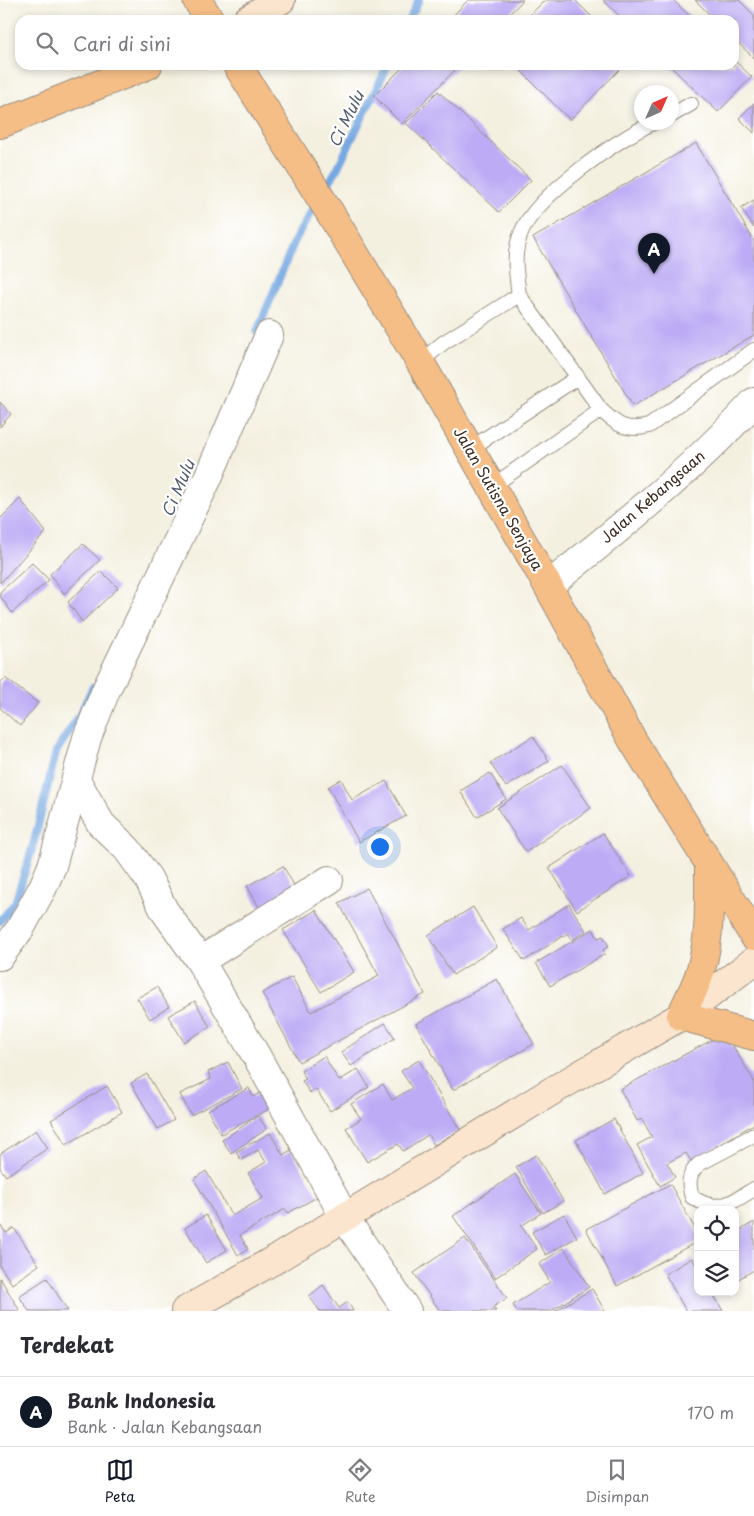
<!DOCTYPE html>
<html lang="id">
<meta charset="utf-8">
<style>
:root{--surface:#fff;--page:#f2f2f3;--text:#2b2b33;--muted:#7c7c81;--line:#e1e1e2;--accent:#111827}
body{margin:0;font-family:"Playpen Sans",sans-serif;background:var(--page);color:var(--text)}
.controls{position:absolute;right:15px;bottom:15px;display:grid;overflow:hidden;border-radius:10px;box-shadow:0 2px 8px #0003}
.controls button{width:45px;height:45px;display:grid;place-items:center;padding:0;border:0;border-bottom:1px solid var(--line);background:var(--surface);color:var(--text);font:25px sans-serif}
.compass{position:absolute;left:634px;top:85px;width:45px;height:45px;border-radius:50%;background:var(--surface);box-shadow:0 2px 8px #0003;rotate:45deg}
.you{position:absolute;left:379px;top:846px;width:18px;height:18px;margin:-12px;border:4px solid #fff;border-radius:50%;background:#1a73e8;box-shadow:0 0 0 8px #1a73e833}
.badge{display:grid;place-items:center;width:32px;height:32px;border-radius:50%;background:var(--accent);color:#fff;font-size:16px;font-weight:700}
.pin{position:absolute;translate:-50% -41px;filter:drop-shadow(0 1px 2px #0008)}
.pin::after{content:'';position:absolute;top:26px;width:18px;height:15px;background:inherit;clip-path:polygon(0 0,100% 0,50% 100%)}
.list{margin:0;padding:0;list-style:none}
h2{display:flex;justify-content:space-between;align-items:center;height:65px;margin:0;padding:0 20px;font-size:21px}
h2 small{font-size:16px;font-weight:400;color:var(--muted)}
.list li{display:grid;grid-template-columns:32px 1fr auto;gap:15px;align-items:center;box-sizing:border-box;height:70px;padding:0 20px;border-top:1px solid var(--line)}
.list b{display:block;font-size:19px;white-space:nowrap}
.list p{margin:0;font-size:16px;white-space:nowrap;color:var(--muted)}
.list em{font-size:16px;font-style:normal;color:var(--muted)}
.icon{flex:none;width:28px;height:28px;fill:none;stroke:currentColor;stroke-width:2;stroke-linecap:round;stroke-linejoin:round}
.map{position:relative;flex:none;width:754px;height:1311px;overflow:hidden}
.search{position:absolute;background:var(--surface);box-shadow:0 2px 8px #0003;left:15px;right:15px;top:15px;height:55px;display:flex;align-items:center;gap:12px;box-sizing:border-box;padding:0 18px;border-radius:15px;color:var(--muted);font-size:19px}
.sheet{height:135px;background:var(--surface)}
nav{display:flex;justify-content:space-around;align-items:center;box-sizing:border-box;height:70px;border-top:1px solid var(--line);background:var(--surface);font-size:14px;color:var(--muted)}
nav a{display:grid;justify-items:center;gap:2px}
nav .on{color:var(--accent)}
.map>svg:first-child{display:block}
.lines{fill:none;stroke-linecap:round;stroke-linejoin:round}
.stream{stroke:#76a8e1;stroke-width:8}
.building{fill:#bdacf5}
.lane-casing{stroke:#988d7f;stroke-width:16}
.street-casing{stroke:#988d7f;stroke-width:30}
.secondary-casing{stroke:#988d7f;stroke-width:30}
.primary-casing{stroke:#988d7f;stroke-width:30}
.lane{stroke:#fff;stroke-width:14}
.street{stroke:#fff;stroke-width:28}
.secondary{stroke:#fbe5cf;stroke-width:28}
.primary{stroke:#f6be87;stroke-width:28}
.labels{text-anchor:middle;stroke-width:4.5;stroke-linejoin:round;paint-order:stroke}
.street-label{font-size:15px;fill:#3b2a1e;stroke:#fff}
.water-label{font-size:16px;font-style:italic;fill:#535c6c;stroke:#fff}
</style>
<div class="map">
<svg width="754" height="1311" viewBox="0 0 754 1311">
<rect width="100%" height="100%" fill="#fff"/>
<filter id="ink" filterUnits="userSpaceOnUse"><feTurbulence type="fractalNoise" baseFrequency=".02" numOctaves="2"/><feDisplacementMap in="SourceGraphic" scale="10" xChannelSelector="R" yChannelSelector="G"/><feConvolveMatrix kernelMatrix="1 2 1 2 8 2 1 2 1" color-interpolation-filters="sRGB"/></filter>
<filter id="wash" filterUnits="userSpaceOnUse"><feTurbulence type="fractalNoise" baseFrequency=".0096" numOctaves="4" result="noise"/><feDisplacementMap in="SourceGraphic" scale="20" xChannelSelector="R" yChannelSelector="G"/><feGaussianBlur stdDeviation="1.12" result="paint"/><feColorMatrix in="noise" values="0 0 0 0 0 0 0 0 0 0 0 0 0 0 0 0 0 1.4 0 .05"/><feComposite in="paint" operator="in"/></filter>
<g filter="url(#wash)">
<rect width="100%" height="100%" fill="#f4f0e0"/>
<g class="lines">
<path class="stream" d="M 409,20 L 419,0
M 323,193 L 337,169 L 388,65
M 257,332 L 295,240 L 317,202
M 0,921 L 15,903 L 33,846 L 56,752 L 79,716 L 93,687"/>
</g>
<g id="blocks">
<path class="building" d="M 468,0 L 523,0 L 504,20 L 449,20 Z
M 545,0 L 575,0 L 595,20 L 525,20 Z
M 603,0 L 673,0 L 694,20 L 624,20 Z
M 695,0 L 739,0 L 754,15 L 754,58 L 734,39 L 734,20 L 715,20 Z
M 734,60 L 752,77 L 718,112 L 669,65 L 734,65 Z
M 405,65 L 460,65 L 402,124 L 374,96 Z
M 515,65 L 624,65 L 570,120 Z
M 438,91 L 531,180 L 499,212 L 406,123 Z
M 754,103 L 754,133 L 739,118 Z
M 696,143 L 754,241 L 754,335 L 633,406 L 533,238 Z
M 754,200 L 754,228 L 741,208 Z
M 0,402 L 11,414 L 0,427 Z
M 20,499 L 46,532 L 0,583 L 0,519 Z
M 83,544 L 100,560 L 64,594 L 50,574 Z
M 32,563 L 49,580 L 12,613 L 0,596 L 0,592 Z
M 101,571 L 118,588 L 82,622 L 68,602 Z
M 5,678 L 38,703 L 20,726 L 0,708 L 0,683 Z
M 533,736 L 549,761 L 506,787 L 490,763 Z
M 562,765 L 591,808 L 526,852 L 497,808 Z
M 490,773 L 506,799 L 477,817 L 460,791 Z
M 341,779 L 352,800 L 386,781 L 406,816 L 359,842 L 328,787 Z
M 603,833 L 631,876 L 577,911 L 549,868 Z
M 283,866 L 299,894 L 263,914 L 247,886 Z
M 367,888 L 425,994 L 299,1062 L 262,993 L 292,977 L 311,1012 L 379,976 L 339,903 Z
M 569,904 L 586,931 L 572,940 L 568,933 L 524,961 L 503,929 L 521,918 L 529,930 Z
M 473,907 L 497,947 L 453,975 L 428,935 Z
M 316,910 L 354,972 L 321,992 L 283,930 Z
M 593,929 L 598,938 L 603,936 L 609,946 L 603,950 L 605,954 L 550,986 L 536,963 Z
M 497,979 L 534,1044 L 453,1090 L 416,1024 Z
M 157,987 L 169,1007 L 150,1019 L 137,998 Z
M 195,1001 L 210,1027 L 184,1042 L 168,1016 Z
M 385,1023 L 395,1038 L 351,1066 L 341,1052 Z
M 725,1033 L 754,1081 L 754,1124 L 691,1161 L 686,1153 L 667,1163 L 675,1177 L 660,1186 L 637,1145 L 652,1137 L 642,1119 L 637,1121 L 620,1089 Z
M 324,1056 L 339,1081 L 358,1069 L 369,1087 L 330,1111 L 316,1089 L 310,1093 L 302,1081 L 306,1079 L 301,1071 Z
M 419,1060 L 460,1130 L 434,1145 L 428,1135 L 403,1151 L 398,1144 L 367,1162 L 346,1128 L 361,1119 L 351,1104 L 383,1084 L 392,1100 L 412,1088 L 401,1071 Z
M 228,1062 L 242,1089 L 191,1115 L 180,1094 L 211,1079 L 208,1072 Z
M 147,1074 L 174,1120 L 158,1129 L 131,1083 Z
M 107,1086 L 122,1112 L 66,1145 L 51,1120 Z
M 249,1088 L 253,1097 L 260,1093 L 269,1109 L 221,1134 L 208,1110 Z
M 258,1116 L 267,1129 L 231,1153 L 222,1140 Z
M 614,1119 L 643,1173 L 605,1194 L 576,1140 Z
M 36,1130 L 48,1148 L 6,1176 L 0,1168 L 0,1154 Z
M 270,1133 L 283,1155 L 291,1150 L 319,1196 L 288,1213 L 285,1209 L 240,1235 L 248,1249 L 238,1255 L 194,1179 L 206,1171 L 232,1216 L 263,1198 L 248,1173 L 266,1162 L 258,1150 L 241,1160 L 236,1152 Z
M 536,1155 L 563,1201 L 543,1213 L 516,1167 Z
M 515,1174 L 541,1213 L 521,1226 L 537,1249 L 495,1278 L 453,1216 Z
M 670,1184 L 698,1234 L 698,1241 L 617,1286 L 586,1229 Z
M 564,1214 L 577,1237 L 546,1255 L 532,1232 Z
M 206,1215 L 227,1250 L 206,1263 L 185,1228 Z
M 754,1222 L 754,1270 L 735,1281 L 735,1233 Z
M 0,1225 L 6,1233 L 14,1228 L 39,1265 L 12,1284 L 0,1266 Z
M 465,1238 L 507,1298 L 493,1307 L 496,1311 L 440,1311 L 414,1273 Z
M 564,1248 L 589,1287 L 551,1311 L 517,1311 L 513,1305 L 550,1282 L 539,1264 Z
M 692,1258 L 698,1268 L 698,1292 L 712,1292 L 723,1311 L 686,1311 L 665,1274 Z
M 0,1278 L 20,1311 L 0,1311 Z
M 47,1278 L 68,1311 L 29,1311 L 19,1296 Z
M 323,1285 L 339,1308 L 348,1302 L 353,1311 L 320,1311 L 309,1296 Z
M 592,1289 L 605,1311 L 555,1311 Z"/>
</g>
</g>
<g filter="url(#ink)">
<use href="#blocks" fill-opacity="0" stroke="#988d7f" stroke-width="1"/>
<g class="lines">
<g class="lane-casing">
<path id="lane" d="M 672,115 L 691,104
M 519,295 L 601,410 C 617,425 626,432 649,426 L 754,350
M 420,362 L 443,343 L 519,295 C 516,272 512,253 522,231 C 538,194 618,139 655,122
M 470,449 L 578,377
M 491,487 L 601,410
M 754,1135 L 699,1164 C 688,1174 688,1183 692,1197 C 718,1214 729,1204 754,1189"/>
</g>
<g class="street-casing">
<path id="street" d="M 548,586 C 619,529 692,470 754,402
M 76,780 L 101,824 L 127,849 L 148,878 L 164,910 L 200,961 L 257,1057 L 345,1218 L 407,1311
M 0,956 L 20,929 L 43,887 L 52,866 L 87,738 L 106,690 L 207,480 L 269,335
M 200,961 L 329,880"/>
</g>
<g class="secondary-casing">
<path id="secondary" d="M 247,20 L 281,0
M 185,1311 L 281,1256 L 552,1091 L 681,1016 L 754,961"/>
</g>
<g class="primary-casing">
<path id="primary" d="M 197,0 L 210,20
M 237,65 L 332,216 L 420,362 L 548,586 L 633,741 L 754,936
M 0,124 L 148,65
M 709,864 C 709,899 711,935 701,969 C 697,985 687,1001 681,1016 L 754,1036"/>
</g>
<use href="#lane" class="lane"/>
<use href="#street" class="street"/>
<use href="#secondary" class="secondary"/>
<use href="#primary" class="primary"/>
</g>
</g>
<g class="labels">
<g class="street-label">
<text transform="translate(653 497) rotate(-41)" y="5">Jalan Kebangsaan</text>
<text transform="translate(498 499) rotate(60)" y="5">Jalan Sutisna Senjaya</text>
</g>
<g class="water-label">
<text transform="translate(346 119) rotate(-64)" y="6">Ci Mulu</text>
<text transform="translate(178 488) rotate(-67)" y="6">Ci Mulu</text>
</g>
</g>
</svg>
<div class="controls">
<button><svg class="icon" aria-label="locate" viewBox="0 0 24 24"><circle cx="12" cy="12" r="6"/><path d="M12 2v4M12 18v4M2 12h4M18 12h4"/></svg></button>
<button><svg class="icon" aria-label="layers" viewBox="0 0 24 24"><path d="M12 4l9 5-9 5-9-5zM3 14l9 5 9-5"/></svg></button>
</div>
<svg class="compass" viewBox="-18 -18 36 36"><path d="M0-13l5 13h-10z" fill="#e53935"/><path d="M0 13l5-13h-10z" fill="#7c7c81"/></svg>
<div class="you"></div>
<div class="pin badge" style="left:654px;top:274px">A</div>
<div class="search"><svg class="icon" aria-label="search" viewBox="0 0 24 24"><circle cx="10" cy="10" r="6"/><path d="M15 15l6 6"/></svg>Cari di sini</div>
</div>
<section class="sheet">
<h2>Terdekat<small></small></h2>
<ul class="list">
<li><span class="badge">A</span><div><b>Bank Indonesia</b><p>Bank · Jalan Kebangsaan</p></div><em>170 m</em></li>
</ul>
</section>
<nav>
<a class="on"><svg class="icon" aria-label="map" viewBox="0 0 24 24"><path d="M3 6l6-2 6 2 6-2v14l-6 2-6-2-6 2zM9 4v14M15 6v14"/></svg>Peta</a>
<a><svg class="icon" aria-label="directions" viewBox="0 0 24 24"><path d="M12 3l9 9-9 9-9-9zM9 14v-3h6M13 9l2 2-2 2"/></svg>Rute</a>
<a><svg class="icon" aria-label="saved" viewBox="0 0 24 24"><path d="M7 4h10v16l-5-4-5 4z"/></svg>Disimpan</a>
</nav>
